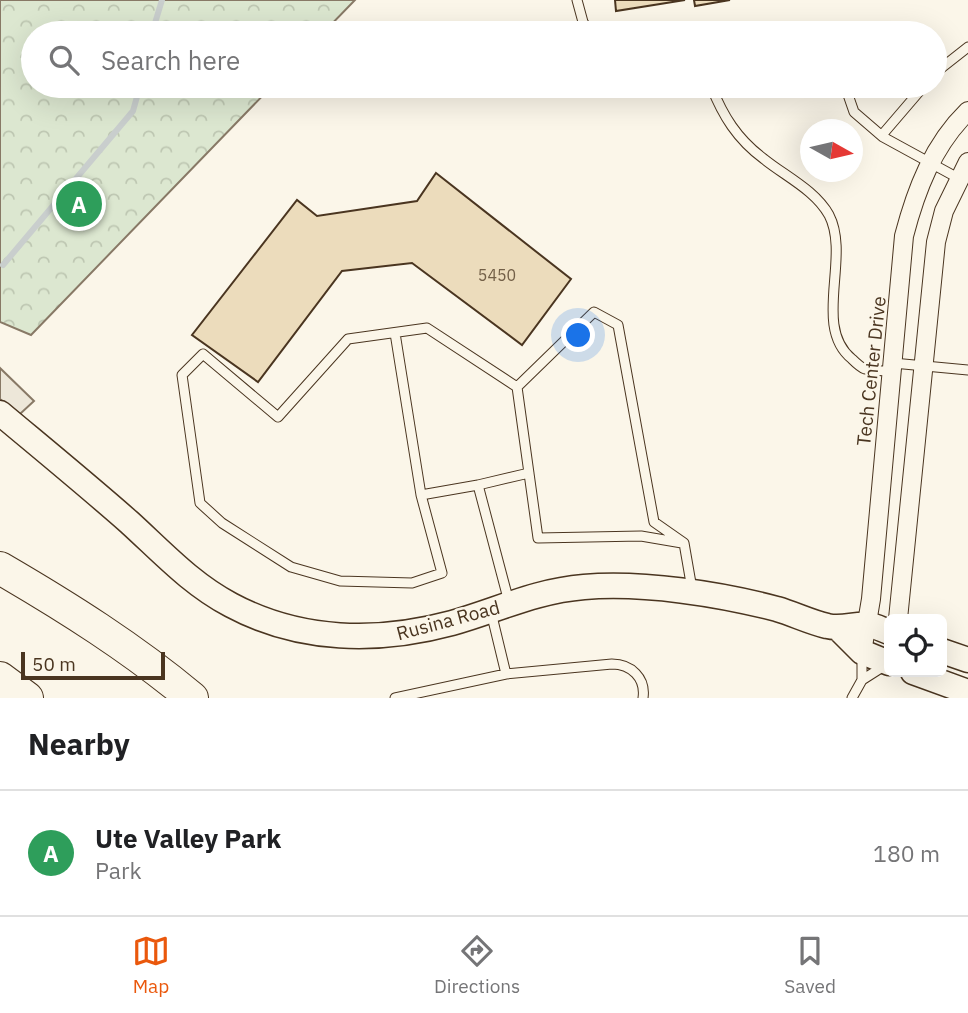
<!DOCTYPE html>
<style>
:root{--surface:#fff;--page:#f6f6f6;--text:#202124;--muted:#757577;--line:#e0e0e0;--accent:#ea580c}
body{margin:0;font-family:"IBM Plex Sans",sans-serif;background:var(--page);color:var(--text)}
.controls{position:absolute;right:21px;bottom:21px;display:grid;overflow:hidden;border-radius:10px;box-shadow:0 7px 28px #0002}
.controls button{width:63px;height:63px;display:grid;place-items:center;padding:0;border:0;border-bottom:2px solid var(--line);background:var(--surface);color:var(--text);font:35px sans-serif}
.compass{position:absolute;left:800px;top:119px;width:63px;height:63px;border-radius:50%;background:var(--surface);box-shadow:0 7px 28px #0002;rotate:98deg}
.scale{position:absolute;left:21px;bottom:18px;width:144px;box-sizing:border-box;padding-left:7px;border:4px solid #4a3520;border-top:0;font-size:19px;line-height:24px;white-space:nowrap;color:#4a3520;-webkit-text-stroke:5px #fbf6e9;paint-order:stroke}
.you{position:absolute;left:579px;top:336px;width:24px;height:24px;margin:-18px;border:5px solid #fff;border-radius:50%;background:#1a73e8;box-shadow:0 0 0 10px #1a73e833}
.badge{display:grid;place-items:center;width:46px;height:46px;border-radius:50%;background:var(--accent);color:#fff;font-size:23px;font-weight:700}
.pin{position:absolute;translate:-50% -50%;border:4px solid #fff;box-shadow:0 2px 7px #0006}
.list{margin:0;padding:0;list-style:none}
h2{display:flex;justify-content:space-between;align-items:center;height:91px;margin:0;padding:0 28px;font-size:30px}
h2 small{font-size:23px;font-weight:400;color:var(--muted)}
.list li{display:grid;grid-template-columns:46px 1fr auto;gap:21px;align-items:center;box-sizing:border-box;height:126px;padding:0 28px;border-top:2px solid var(--line)}
.list b{display:block;font-size:26px;white-space:nowrap}
.list p{margin:0;font-size:23px;white-space:nowrap;color:var(--muted)}
.list em{font-size:23px;font-style:normal;color:var(--muted)}
.icon{flex:none;width:38px;height:38px;fill:none;stroke:currentColor;stroke-width:2;stroke-linecap:round;stroke-linejoin:round}
.map{position:relative;flex:none;width:968px;height:698px;overflow:hidden}
.search{position:absolute;background:var(--surface);box-shadow:0 7px 28px #0002;left:21px;right:21px;top:21px;height:77px;display:flex;align-items:center;gap:18px;box-sizing:border-box;padding:0 24px;border-radius:38px;color:var(--muted);font-size:26px}
.sheet{height:217px;background:var(--surface)}
nav{display:flex;justify-content:space-around;align-items:center;box-sizing:border-box;height:98px;border-top:2px solid var(--line);background:var(--surface);font-size:19px;color:var(--muted)}
nav a{display:grid;justify-items:center;gap:4px}
nav .on{color:var(--accent)}
.map>svg:first-child{display:block}
.forest{fill:url(#forest-crowns);stroke:#887966;stroke-width:2}
.parking{fill:#ede7d9;stroke:#887966;stroke-width:2}
.lines{fill:none;stroke-linecap:round;stroke-linejoin:round}
.stream{stroke:#c9cecd;stroke-width:6}
.building{fill:#ecdcbc;stroke:#4a3520;stroke-width:2}
.lane-casing{stroke:#4a3520;stroke-width:11}
.street-casing{stroke:#4a3520;stroke-width:20}
.secondary-casing{stroke:#4a3520;stroke-width:27}
.highway-casing{stroke:#4a3520;stroke-width:34}
.lane{stroke:#fbf6e9;stroke-width:9}
.street{stroke:#fbf6e9;stroke-width:18}
.secondary{stroke:#fbf6e9;stroke-width:24}
.highway{stroke:#fbf6e9;stroke-width:32}
.labels{text-anchor:middle;stroke-width:5;stroke-linejoin:round;paint-order:stroke}
.number-label{font-size:16px;fill:#725f47}
.street-label{font-size:19px;fill:#4a3520;stroke:#fbf6e9}
</style>
<div class="map">
<svg width="968" height="698" viewBox="0 0 968 698">
<defs>
<pattern id="forest-crowns" width="20" height="18" patternUnits="userSpaceOnUse" patternTransform="scale(1.75)"><rect width="20" height="18" fill="#dce7d0"/><path d="M2 6a3 3 0 1 1 6 0M12 15a3 3 0 1 1 6 0" fill="none" stroke="#bec7b2"/></pattern>
</defs>
<rect width="100%" height="100%" fill="#fbf6e9"/>
<path class="forest" d="M 0,0 L 355,0 L 323,33 L 33,33 L 33,86 L 272,86 L 31,335 L 0,322 Z"/>
<path class="parking" d="M 0,368 L 34,401 L 20,414 L 0,399 Z"/>
<g class="lines">
<path class="stream" d="M 152,33 L 162,0
M 3,265 L 133,111 L 140,86"/>
</g>
<path class="building" d="M 615,0 L 685,0 L 616,11 Z
M 694,0 L 730,0 L 695,6 Z
M 436,173 L 571,279 L 522,345 L 412,263 L 342,271 L 258,382 L 192,335 L 297,200 L 317,216 L 417,201 Z"/>
<g class="lines">
<g class="lane-casing">
<path id="lane" d="M 577,0 L 583,22 L 590,33
M 787,33 L 802,33
M 935,73 L 968,47
M 711,86 C 723,116 737,139 764,159 C 785,176 815,190 829,215 C 851,257 812,327 852,359 C 856,363 860,367 865,369 C 873,371 883,371 892,371
M 845,86 L 854,112 L 883,137 L 958,178
M 882,135 L 924,86
M 395,333 L 421,495
M 893,363 L 968,370
M 517,387 L 538,538 L 641,536 L 682,543
M 478,485 L 529,473
M 509,602 L 478,485 L 421,495 L 442,573 L 412,583 L 340,581 L 291,567 L 222,523 L 200,503 L 182,375 L 203,354 L 278,417 L 348,339 L 427,328 L 517,387 L 594,312 L 618,325 L 654,522 L 684,543 L 692,589
M 491,612 L 506,674
M 862,653 L 862,680 L 884,666
M 395,698 L 506,674 L 612,664 C 631,664 646,678 643,698
M 852,698 L 862,680"/>
</g>
<g class="street-casing">
<path id="street" d="M 898,619 L 936,242 L 944,211 L 968,162
M 862,652 L 871,599 L 904,236 C 916,190 933,145 968,111"/>
</g>
<g class="secondary-casing">
<path id="secondary" d="M 0,413 C 43,449 87,485 129,522 C 162,552 191,584 231,605 C 300,642 378,643 452,623 C 498,610 535,591 584,587 C 643,582 720,594 777,609 C 794,614 810,622 827,626 C 842,630 855,623 869,625 C 876,626 883,630 889,632
M 838,628 L 862,652 L 889,663
M 942,651 L 968,660
M 913,672 L 968,692"/>
</g>
<g class="highway-casing">
<path id="highway" d="M 0,568 C 67,607 132,648 192,698
M 0,678 L 27,698"/>
</g>
<use href="#lane" class="lane"/>
<use href="#street" class="street"/>
<use href="#secondary" class="secondary"/>
<use href="#highway" class="highway"/>
</g>
<g class="labels">
<g class="number-label">
<text x="497" y="281">5450</text>
</g>
<g class="street-label">
<text transform="translate(871 371) rotate(-84)" y="7">Tech Center Drive</text>
<text transform="translate(448 620) rotate(-15)" y="7">Rusina Road</text>
</g>
</g>
</svg>
<div class="controls">
<button><svg class="icon" aria-label="locate" viewBox="0 0 24 24"><circle cx="12" cy="12" r="6"/><path d="M12 2v4M12 18v4M2 12h4M18 12h4"/></svg></button>
</div>
<svg class="compass" viewBox="-18 -18 36 36"><path d="M0-13l5 13h-10z" fill="#e53935"/><path d="M0 13l5-13h-10z" fill="#757577"/></svg>
<div class="scale">50 m</div>
<div class="you"></div>
<div class="pin badge" style="left:79px;top:204px;background:#2e9e5b">A</div>
<div class="search"><svg class="icon" aria-label="search" viewBox="0 0 24 24"><circle cx="10" cy="10" r="6"/><path d="M15 15l6 6"/></svg>Search here</div>
</div>
<section class="sheet">
<h2>Nearby<small></small></h2>
<ul class="list">
<li><span class="badge" style="background:#2e9e5b">A</span><div><b>Ute Valley Park</b><p>Park</p></div><em>180 m</em></li>
</ul>
</section>
<nav>
<a class="on"><svg class="icon" aria-label="map" viewBox="0 0 24 24"><path d="M3 6l6-2 6 2 6-2v14l-6 2-6-2-6 2zM9 4v14M15 6v14"/></svg>Map</a>
<a><svg class="icon" aria-label="directions" viewBox="0 0 24 24"><path d="M12 3l9 9-9 9-9-9zM9 14v-3h6M13 9l2 2-2 2"/></svg>Directions</a>
<a><svg class="icon" aria-label="saved" viewBox="0 0 24 24"><path d="M7 4h10v16l-5-4-5 4z"/></svg>Saved</a>
</nav>
